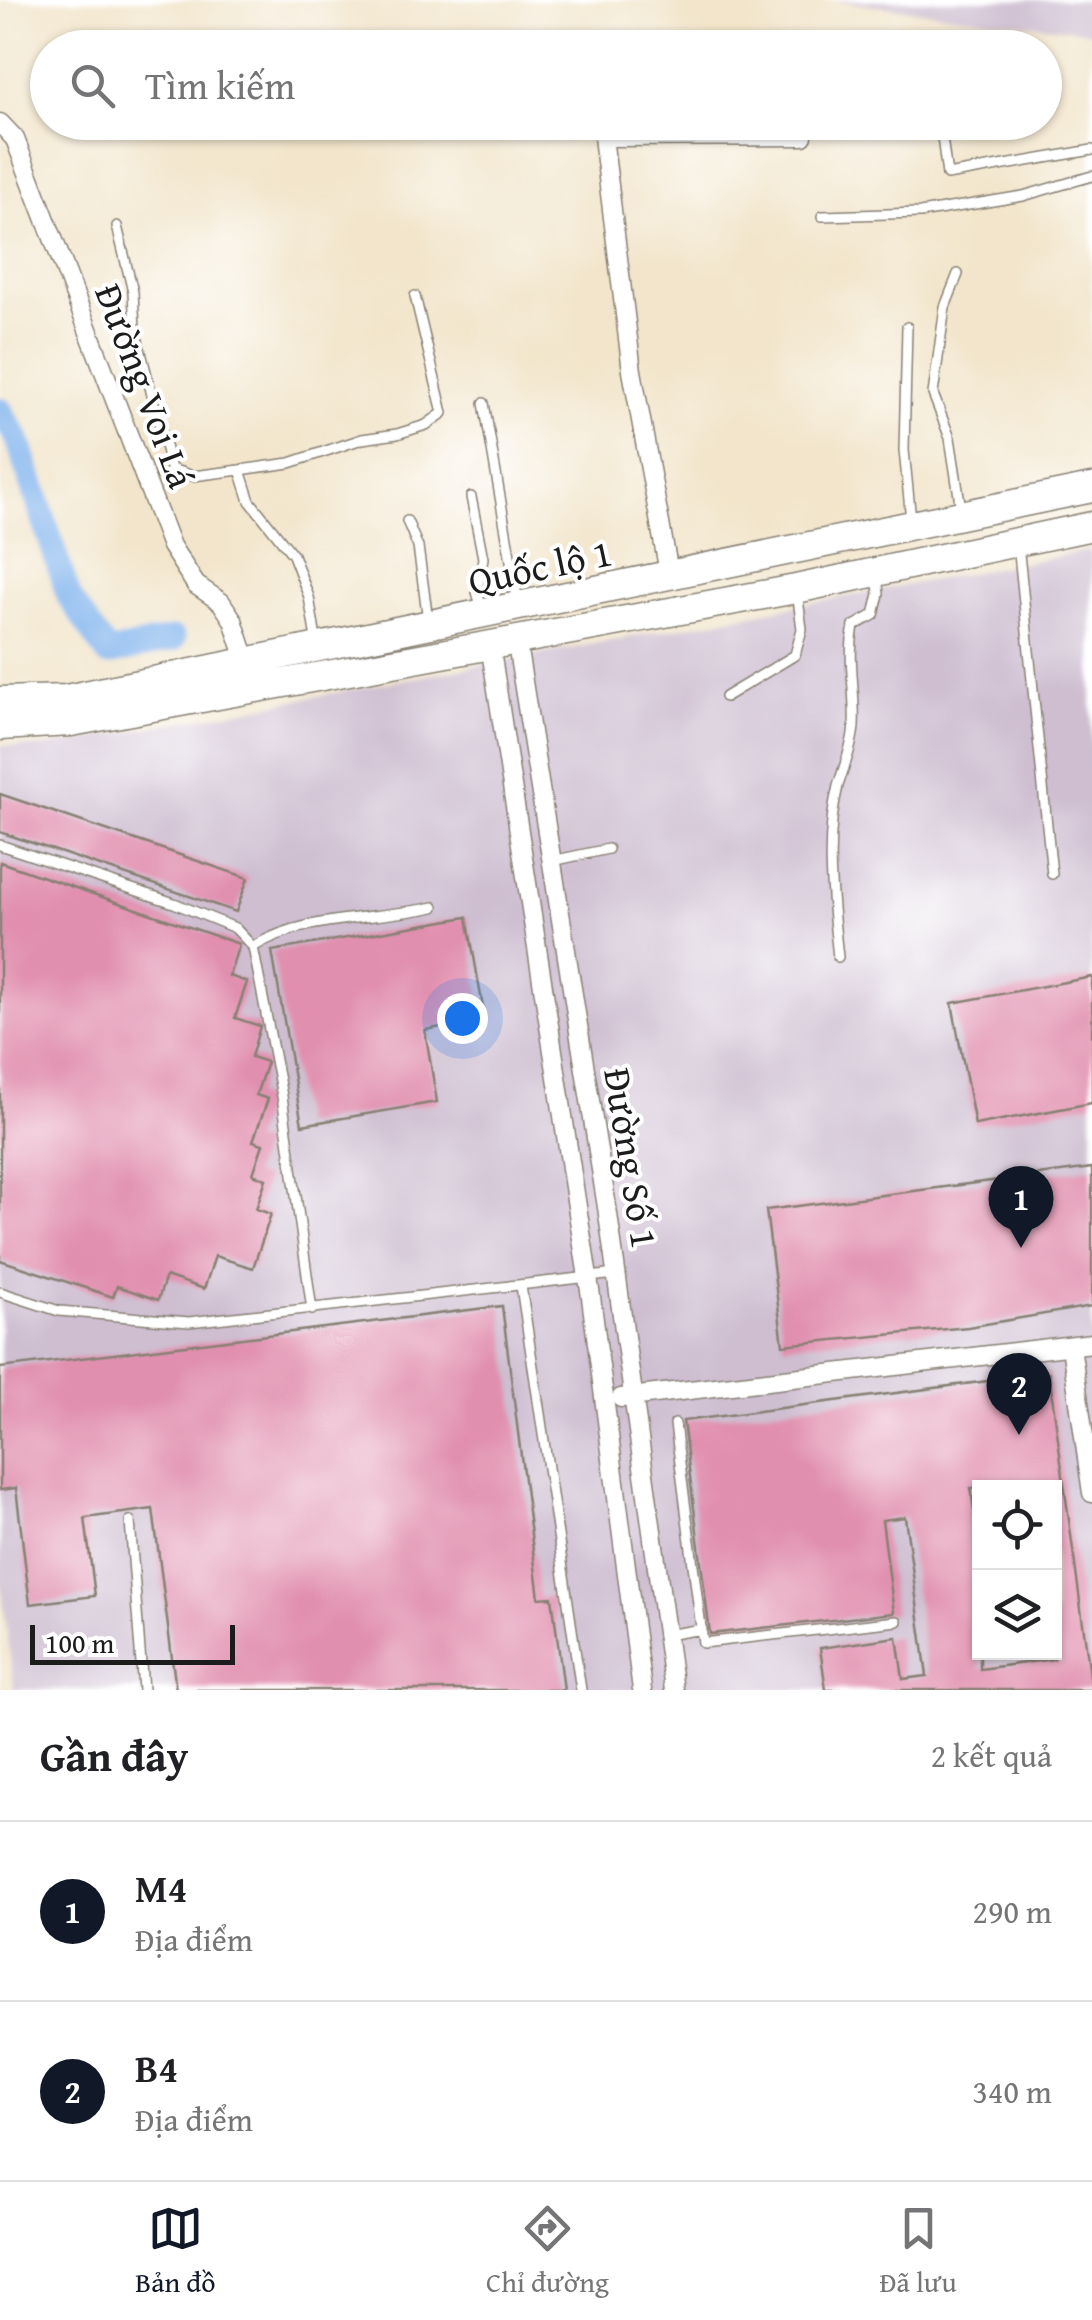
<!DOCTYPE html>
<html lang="vi">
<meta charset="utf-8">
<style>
:root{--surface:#fff;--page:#f2f2f2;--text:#202124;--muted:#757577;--line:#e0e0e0;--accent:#111827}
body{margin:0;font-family:"Gentium Book Plus",serif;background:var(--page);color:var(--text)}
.controls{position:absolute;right:30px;bottom:30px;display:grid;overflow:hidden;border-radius:0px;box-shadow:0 2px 8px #0004}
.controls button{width:90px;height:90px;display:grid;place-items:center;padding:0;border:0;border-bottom:2px solid var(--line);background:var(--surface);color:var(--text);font:50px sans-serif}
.scale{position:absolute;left:30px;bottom:25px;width:205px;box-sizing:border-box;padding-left:10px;border:5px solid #1c1c1c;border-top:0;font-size:28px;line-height:35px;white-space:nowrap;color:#1c1c1c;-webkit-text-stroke:8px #fff;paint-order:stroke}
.you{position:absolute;left:462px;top:1018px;width:35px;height:35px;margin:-25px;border:8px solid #fff;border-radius:50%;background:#1a73e8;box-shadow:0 0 0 15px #1a73e833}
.badge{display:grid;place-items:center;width:65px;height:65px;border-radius:50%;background:var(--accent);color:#fff;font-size:32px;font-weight:700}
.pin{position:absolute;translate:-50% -82px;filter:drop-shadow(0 2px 5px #0008)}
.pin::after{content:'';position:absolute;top:52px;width:35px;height:30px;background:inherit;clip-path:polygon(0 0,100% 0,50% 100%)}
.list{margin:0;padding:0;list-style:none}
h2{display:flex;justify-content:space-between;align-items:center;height:130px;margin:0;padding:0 40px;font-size:42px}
h2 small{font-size:32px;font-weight:400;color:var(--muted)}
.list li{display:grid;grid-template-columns:65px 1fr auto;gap:30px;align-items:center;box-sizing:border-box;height:180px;padding:0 40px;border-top:2px solid var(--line)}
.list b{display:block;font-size:38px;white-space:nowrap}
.list p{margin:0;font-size:32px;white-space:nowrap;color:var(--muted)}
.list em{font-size:32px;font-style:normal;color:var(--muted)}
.icon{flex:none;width:55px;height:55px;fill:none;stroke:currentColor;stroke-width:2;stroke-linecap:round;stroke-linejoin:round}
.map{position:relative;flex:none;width:1092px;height:1690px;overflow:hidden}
.search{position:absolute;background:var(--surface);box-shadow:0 2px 8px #0004;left:30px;right:30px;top:30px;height:110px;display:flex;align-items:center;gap:25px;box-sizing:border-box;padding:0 35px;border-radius:55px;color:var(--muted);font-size:38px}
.sheet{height:490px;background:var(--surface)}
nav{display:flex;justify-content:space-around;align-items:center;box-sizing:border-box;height:140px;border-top:2px solid var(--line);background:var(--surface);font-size:28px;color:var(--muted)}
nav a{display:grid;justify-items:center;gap:5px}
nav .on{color:var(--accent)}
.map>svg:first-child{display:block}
.industrial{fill:#cebed0;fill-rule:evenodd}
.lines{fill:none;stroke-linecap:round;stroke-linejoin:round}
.river{stroke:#80b3ed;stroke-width:25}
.building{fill:#e18fae;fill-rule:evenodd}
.service-casing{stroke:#878074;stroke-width:12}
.minor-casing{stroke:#878074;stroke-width:21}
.trunk-casing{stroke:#878074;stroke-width:31}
.service{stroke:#fff;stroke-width:9}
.minor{stroke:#fff;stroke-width:18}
.trunk{stroke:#fff;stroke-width:28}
.labels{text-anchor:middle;stroke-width:8;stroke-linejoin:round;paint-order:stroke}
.street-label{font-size:38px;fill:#1c1c1c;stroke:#fff}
</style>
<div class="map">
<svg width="1092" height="1690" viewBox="0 0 1092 1690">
<rect width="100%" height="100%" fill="#fff"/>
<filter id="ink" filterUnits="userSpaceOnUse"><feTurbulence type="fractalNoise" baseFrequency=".01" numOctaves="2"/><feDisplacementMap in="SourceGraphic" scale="20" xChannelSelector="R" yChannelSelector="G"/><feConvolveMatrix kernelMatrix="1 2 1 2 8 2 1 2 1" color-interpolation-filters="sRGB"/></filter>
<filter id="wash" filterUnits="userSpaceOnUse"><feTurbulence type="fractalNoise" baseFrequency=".0048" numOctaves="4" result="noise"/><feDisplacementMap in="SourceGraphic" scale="40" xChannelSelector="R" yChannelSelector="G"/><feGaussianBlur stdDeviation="2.25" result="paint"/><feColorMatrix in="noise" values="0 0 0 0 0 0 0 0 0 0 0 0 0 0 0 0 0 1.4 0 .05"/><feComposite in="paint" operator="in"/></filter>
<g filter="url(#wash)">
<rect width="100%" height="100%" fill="#f2e5cb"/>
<path class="industrial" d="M 830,0 L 1092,0 L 1092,32 Z
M 1092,550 L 1092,1690 L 14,1690 L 0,1574 L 0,745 L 41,748 ZM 980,1488 L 1054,1488 L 1054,1652 L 980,1652 Z"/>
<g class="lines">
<path class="river" d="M 0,410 L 18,440 L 69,597 L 108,654 L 173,639"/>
</g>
<g id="blocks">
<path class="building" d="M 0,794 L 248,878 L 236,912 L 0,832 Z
M 0,862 L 239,944 L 229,976 L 247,982 L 235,1018 L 260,1026 L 251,1057 L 267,1062 L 256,1095 L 268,1099 L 253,1141 L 263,1144 L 253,1174 L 266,1179 L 256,1209 L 271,1214 L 253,1268 L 215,1256 L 204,1289 L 166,1276 L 158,1300 L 117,1286 L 113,1297 L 0,1260 Z
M 467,917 L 485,1019 L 425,1030 L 437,1102 L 302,1125 L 272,951 Z
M 1092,977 L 1092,1103 L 975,1125 L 952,1003 Z
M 1092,1168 L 1092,1306 L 968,1327 L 783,1345 L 766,1210 Z
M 502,1306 L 539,1598 L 552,1597 L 564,1690 L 176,1690 L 153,1509 L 85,1518 L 95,1596 L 30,1604 L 16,1488 L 0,1490 L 0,1368 Z
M 1049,1373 L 1092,1690 L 826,1690 L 820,1648 L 897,1637 L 903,1679 L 927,1676 L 905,1517 L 882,1520 L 894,1613 L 710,1634 L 683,1421 ZM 971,1488 L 1054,1488 L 1054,1659 L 980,1669 L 980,1526 L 976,1526 Z"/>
</g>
</g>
<g filter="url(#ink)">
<use href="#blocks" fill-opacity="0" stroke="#878074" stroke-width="2.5"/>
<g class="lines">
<g class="service-casing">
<path id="service" d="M 930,43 L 931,48
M 940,122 L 947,175 L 1092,150
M 822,216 L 920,213 L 1023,196 L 1092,176
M 117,226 L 133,292 L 135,329 L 171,469 L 193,476 L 240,470 L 250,501 L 293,555 L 309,597 L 317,645
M 958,274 L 945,307 L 933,394 L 950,438 L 961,509
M 907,327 L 904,450 L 911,520
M 484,403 L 518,602
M 240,470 L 290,463 L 362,439 L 397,434 L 426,425 L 443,413 L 415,296
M 471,497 L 483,558 L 477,592 L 482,609
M 407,521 L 418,547 L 428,620
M 1018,544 L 1052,874
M 725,697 L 795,655 L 802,629 L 797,591
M 0,845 L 174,903 L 235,928 L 253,947 L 282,1096 L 312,1310
M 552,861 L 608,849
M 253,947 C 304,915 375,920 434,907
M 838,957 C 832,901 824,842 838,786 C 844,766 852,749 854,727 C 856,692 847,661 854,626 L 874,615 L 879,594 L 877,576
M 521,1286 L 581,1690
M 0,1292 L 59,1311 L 189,1322 L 616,1274
M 675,1424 L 703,1643 L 897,1621
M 130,1521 L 143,1690
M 666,1635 L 702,1629"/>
</g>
<g class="minor-casing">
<path id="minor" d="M 0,123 L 15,139 L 171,546 L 196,585 L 221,602 L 233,620 L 246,660
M 670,578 L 632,371 L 603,137 L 803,136
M 516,638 L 607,1207 L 674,1690
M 490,644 L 591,1297 L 642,1690
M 1071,1346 L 1092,1493
M 621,1398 L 1092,1343"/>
</g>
<g class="trunk-casing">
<path id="trunk" d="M 0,701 L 66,699 L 1092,488
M 0,726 L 71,722 L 796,589 L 1092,526"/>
</g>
<use href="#service" class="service"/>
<use href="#minor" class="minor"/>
<use href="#trunk" class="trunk"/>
</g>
</g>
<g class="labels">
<g class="street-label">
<text transform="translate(145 386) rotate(69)" y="13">Đường Voi Lá</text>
<text transform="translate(540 567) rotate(-12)" y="13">Quốc lộ 1</text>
<text transform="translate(631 1158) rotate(81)" y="13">Đường Số 1</text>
</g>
</g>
</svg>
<div class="controls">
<button><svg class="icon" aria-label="locate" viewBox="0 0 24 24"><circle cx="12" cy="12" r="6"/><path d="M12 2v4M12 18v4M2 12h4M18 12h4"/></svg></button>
<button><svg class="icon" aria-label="layers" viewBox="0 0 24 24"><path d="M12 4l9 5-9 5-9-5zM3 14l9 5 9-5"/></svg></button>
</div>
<div class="scale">100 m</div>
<div class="you"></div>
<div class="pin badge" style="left:1021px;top:1248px">1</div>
<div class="pin badge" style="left:1019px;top:1435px">2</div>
<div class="search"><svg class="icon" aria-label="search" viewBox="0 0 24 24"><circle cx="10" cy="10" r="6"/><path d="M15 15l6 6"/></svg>Tìm kiếm</div>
</div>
<section class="sheet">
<h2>Gần đây<small>2 kết quả</small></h2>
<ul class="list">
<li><span class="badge">1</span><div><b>M4</b><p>Địa điểm</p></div><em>290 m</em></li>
<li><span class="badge">2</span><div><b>B4</b><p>Địa điểm</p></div><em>340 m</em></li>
</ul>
</section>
<nav>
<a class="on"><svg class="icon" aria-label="map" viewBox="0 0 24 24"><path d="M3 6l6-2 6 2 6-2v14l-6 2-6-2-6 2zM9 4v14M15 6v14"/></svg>Bản đồ</a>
<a><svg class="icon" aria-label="directions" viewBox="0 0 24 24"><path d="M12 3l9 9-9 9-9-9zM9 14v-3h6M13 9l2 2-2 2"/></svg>Chỉ đường</a>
<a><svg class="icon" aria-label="saved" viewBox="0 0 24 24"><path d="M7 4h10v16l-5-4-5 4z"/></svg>Đã lưu</a>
</nav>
